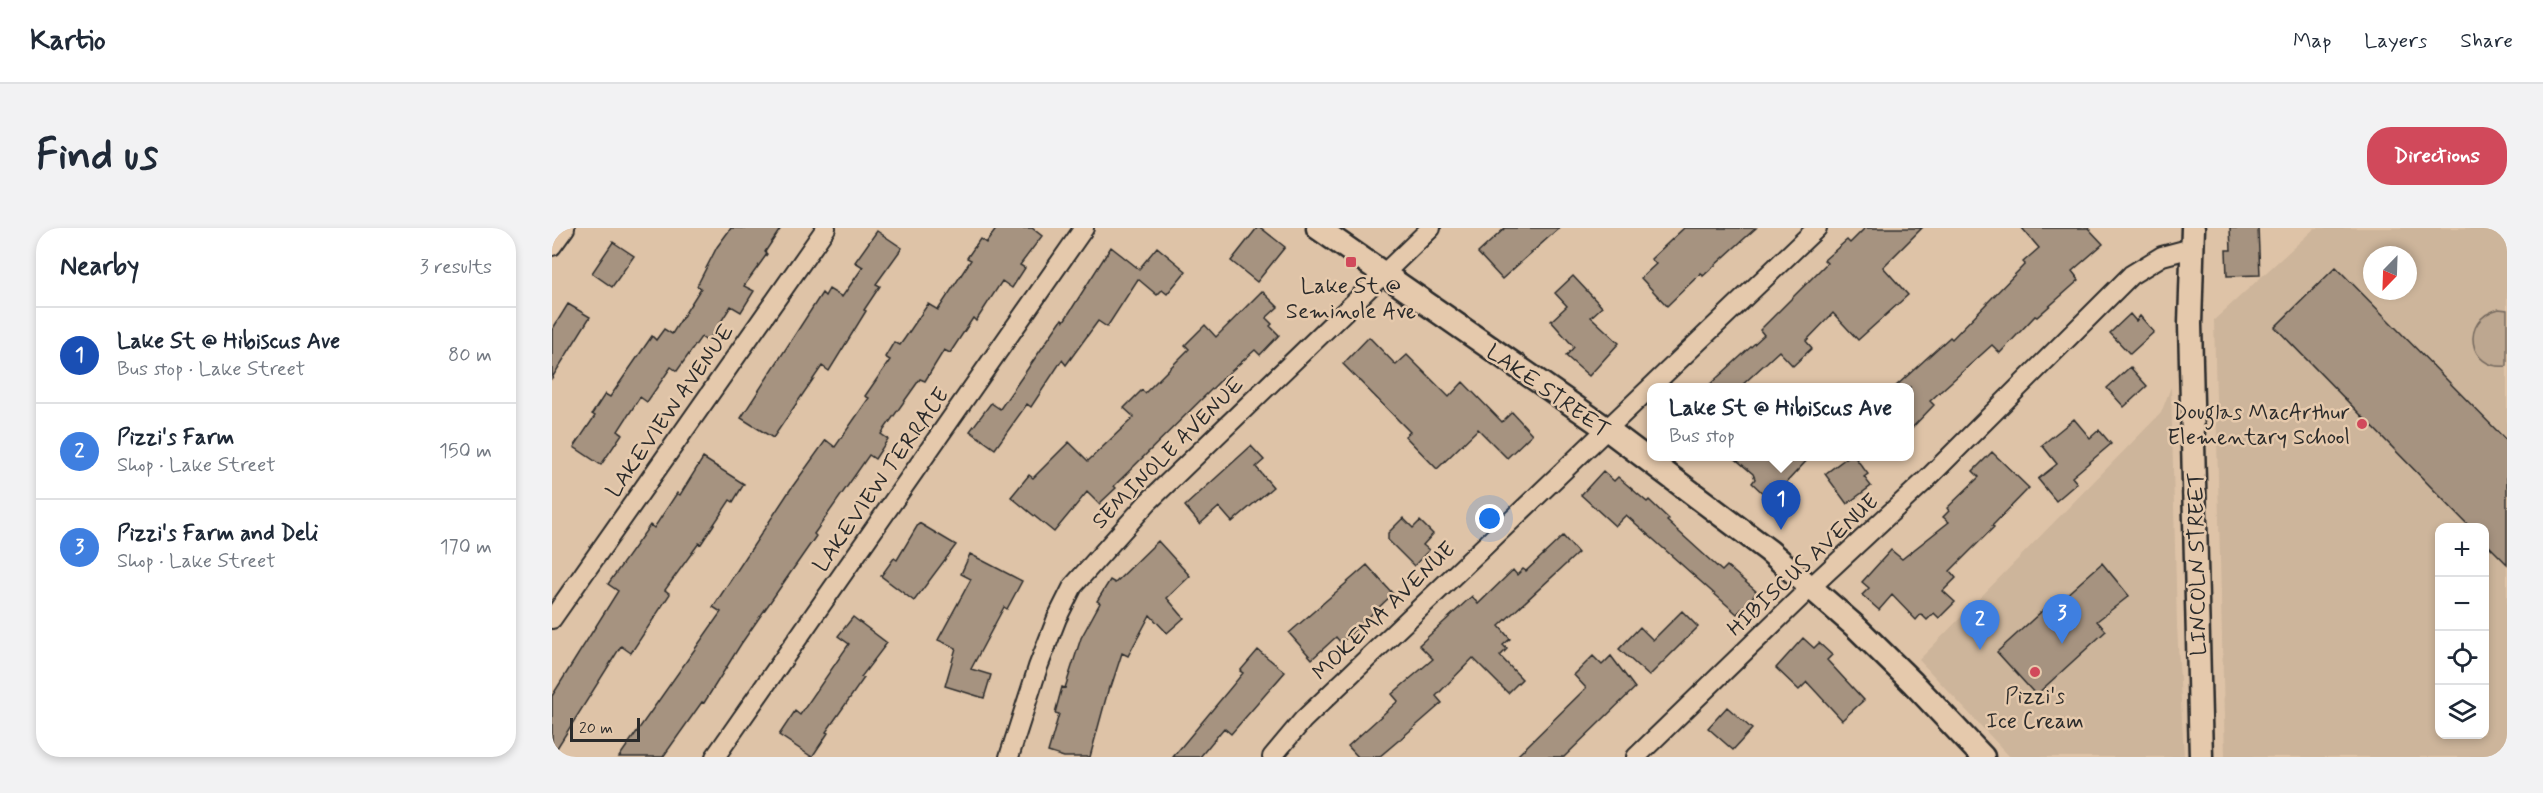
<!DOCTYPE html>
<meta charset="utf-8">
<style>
:root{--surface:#fff;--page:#f2f2f3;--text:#1f2937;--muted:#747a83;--line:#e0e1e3;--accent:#d1495b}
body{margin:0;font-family:Mynerve,sans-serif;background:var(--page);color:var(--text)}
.controls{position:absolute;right:18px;bottom:18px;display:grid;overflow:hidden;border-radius:12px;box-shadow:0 3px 9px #0003}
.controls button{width:54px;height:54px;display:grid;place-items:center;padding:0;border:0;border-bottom:2px solid var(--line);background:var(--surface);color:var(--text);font:30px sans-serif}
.compass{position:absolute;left:1811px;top:18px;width:54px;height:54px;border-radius:50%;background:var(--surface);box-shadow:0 3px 9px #0003;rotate:203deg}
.scale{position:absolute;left:18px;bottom:15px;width:70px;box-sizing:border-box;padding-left:6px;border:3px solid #2b2b2b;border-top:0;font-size:16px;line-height:21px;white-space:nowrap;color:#2b2b2b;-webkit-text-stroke:4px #e5c9ac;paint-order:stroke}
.you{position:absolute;left:938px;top:291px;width:21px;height:21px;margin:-15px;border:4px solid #fff;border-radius:50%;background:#1a73e8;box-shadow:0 0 0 9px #1a73e833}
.badge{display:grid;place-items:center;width:39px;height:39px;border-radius:50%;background:var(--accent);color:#fff;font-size:20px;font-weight:700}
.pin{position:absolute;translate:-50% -50px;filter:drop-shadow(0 2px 3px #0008)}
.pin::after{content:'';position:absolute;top:32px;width:21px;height:18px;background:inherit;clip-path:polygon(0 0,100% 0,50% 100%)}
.popup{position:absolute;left:1095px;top:155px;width:267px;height:78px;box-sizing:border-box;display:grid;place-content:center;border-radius:12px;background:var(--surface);filter:drop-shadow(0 2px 4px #0005);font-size:20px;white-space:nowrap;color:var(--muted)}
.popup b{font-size:22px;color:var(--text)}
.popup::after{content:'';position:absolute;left:50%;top:100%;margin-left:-12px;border:12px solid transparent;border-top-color:var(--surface)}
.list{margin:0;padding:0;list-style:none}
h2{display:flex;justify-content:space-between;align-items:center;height:78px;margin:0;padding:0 24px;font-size:26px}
h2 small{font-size:20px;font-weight:400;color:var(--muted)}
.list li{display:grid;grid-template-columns:39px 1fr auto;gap:18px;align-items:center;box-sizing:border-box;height:96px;padding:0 24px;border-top:2px solid var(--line)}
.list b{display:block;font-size:22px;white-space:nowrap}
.list p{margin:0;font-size:20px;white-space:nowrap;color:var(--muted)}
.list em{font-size:20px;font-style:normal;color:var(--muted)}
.icon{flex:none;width:33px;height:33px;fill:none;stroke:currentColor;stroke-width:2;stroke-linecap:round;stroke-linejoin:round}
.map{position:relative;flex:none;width:1955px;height:529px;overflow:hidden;border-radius:24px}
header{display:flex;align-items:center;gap:36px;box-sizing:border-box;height:84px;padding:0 30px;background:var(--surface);border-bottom:2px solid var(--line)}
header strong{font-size:28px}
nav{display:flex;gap:33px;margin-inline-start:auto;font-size:21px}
.intro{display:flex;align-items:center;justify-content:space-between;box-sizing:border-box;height:144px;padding:0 36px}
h1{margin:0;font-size:42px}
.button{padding:15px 27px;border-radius:24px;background:var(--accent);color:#fff;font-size:21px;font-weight:700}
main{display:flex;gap:36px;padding:0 36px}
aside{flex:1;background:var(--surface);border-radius:24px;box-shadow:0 3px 9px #0003}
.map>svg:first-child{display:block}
.built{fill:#cdb59b;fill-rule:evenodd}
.green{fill:#bda790;stroke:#74695e;stroke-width:1.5}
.building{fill:#a69380;stroke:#2b2b2b;stroke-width:1.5}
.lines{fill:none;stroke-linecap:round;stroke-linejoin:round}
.minor-casing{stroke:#2b2b2b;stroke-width:22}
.tertiary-casing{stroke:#2b2b2b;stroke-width:27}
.minor{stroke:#e5c9ac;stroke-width:18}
.tertiary{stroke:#e5c9ac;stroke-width:22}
.poi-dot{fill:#d1495b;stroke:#e5c9ac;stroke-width:2}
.labels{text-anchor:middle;stroke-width:5;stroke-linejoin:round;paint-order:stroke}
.poi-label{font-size:22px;fill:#2b2b2b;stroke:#e5c9ac}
.street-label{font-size:22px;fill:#2b2b2b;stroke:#e5c9ac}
</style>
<header>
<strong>Kartio</strong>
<nav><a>Map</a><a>Layers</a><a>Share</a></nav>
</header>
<div class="intro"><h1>Find us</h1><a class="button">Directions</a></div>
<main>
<aside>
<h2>Nearby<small>3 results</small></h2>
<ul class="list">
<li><span class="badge" style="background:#1a4fb4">1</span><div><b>Lake St @ Hibiscus Ave</b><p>Bus stop · Lake Street</p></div><em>80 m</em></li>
<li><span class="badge" style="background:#3f7fe0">2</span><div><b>Pizzi's Farm</b><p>Shop · Lake Street</p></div><em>150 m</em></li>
<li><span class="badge" style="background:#3f7fe0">3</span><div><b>Pizzi's Farm and Deli</b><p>Shop · Lake Street</p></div><em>170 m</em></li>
</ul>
</aside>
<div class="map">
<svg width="1955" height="529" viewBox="0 0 1955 529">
<rect width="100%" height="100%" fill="#dec3a7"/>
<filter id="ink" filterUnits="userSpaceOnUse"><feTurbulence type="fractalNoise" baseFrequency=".0167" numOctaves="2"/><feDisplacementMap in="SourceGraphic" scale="12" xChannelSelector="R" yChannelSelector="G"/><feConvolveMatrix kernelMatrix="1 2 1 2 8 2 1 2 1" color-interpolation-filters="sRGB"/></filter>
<g filter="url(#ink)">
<path class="built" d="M 1763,0 L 1955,0 L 1955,529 L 1673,529 L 1662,92 ZM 1820,27 L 1856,27 L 1856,63 L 1820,63 ZM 1888,299 L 1932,299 L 1932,506 L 1888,506 Z
M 1619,159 L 1625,398 L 1632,529 L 1458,529 L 1367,432 L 1609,185 Z"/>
<path class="green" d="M 1947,81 L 1955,82 L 1955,138 C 1916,143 1907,91 1947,81 Z"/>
<path class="building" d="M 179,0 L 229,0 L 213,24 L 215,26 L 192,58 L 202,63 L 189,84 L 179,78 L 156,114 L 149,109 L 125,143 L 119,139 L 95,174 L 88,169 L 66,203 L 70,206 L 49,237 L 22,219 L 43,188 L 40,186 L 53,166 L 58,169 L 100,108 L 104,112 L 112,101 L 120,106 L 149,60 L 145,58 L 165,19 Z
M 445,0 L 480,0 L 490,8 L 468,37 L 473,40 L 460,60 L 450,53 L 424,93 L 421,90 L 398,125 L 392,122 L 373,153 L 368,151 L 329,206 L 336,211 L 323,231 L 317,227 L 262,306 L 264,308 L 189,416 L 152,475 L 150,474 L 111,529 L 67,529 L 169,384 L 161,379 L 238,262 L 274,212 L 283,219 L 317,170 L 313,168 L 338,132 L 333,129 L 342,114 L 348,117 L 353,110 L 376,76 L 386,82 L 419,32 L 415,30 L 428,11 L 434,15 Z
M 705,0 L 709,0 L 733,19 L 705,54 L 679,33 Z
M 953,0 L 1007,0 L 950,51 L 926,25 Z
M 1132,0 L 1204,0 L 1151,48 L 1149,45 L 1115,78 L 1089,50 L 1104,36 L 1099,31 Z
M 1313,0 L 1370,0 L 1331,39 L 1356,67 L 1306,112 L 1281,85 L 1254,113 L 1260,120 L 1241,138 L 1227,123 L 1188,159 L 1155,159 L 1212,107 L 1208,102 L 1275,35 L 1272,32 L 1295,12 L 1298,15 Z
M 1470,0 L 1536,0 L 1551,16 L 1520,43 L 1527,52 L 1485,89 L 1483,88 L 1448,125 L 1440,117 L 1378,173 L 1382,177 L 1358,202 L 1358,159 L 1343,159 L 1398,109 L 1400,111 L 1473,36 L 1471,34 L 1487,20 Z
M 1678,0 L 1706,0 L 1708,47 L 1675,48 L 1674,22 L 1679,22 Z
M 325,3 L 350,20 L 324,56 L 328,58 L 312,82 L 314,83 L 277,143 L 270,138 L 221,210 L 189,190 L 270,65 L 273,68 L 277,61 L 290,69 L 311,39 L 303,34 Z
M 61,14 L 82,28 L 60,59 L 40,45 Z
M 559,19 L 587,41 L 605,19 L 634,43 L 615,66 L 610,62 L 605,67 L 586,51 L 555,99 L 546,93 L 514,137 L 510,132 L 479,179 L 475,176 L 443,221 L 418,203 L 439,175 L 448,181 L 510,91 L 512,93 Z
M 1784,39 L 1955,213 L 1955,336 L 1932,313 L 1932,300 L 1919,300 L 1723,99 Z
M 1021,48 L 1050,79 L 1039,89 L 1067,115 L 1037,148 L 1014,128 L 1022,119 L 999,93 L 1015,78 L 1003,65 Z
M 710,63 L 726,79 L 714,90 L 720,96 L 718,98 L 727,107 L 708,127 L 703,122 L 667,154 L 562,258 L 564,260 L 547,276 L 535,264 L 502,304 L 459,269 L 477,247 L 481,250 L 517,214 L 536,233 L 582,189 L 572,180 L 590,162 L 593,165 L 637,121 L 633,117 L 653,97 L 664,109 Z
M 16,76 L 38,89 L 0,150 L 0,102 Z
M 1578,86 L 1584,93 L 1588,88 L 1602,104 L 1578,126 L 1558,105 Z
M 817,109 L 844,137 L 855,127 L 897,169 L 911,154 L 950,194 L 960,184 L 980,206 L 955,230 L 926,201 L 885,241 L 853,208 L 858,204 L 791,136 Z
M 1578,139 L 1595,158 L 1572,179 L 1555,160 Z
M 1522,191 L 1538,210 L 1547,202 L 1559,216 L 1520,249 L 1525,255 L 1504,273 L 1486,251 L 1505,236 L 1490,217 Z
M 699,218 L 712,232 L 704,239 L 721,259 L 680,294 L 667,279 L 648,296 L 633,278 Z
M 1440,224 L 1477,260 L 1440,298 L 1442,299 L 1398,343 L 1404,350 L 1391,363 L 1403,374 L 1387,390 L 1382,385 L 1375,392 L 1369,386 L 1364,392 L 1340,367 L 1327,382 L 1310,367 L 1317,360 L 1310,354 L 1339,322 L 1350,331 L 1397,294 L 1391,289 L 1397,283 L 1395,280 L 1427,249 L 1421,243 Z
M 1180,228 L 1259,228 L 1218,272 L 1200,255 L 1203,251 L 1201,246 Z
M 1297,228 L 1302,228 L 1316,246 L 1312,249 L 1319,258 L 1295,276 L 1273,246 Z
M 151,230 L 192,256 L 181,274 L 178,272 L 149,316 L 147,315 L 113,362 L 118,366 L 79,425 L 69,418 L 0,528 L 0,468 L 66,363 L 56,356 L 98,297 L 102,300 L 125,265 L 128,267 Z
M 1051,243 L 1062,253 L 1066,249 L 1095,274 L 1097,272 L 1117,291 L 1115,293 L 1170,343 L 1175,338 L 1205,364 L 1185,386 L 1074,287 L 1063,298 L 1029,267 Z
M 851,290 L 861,300 L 868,293 L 881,306 L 871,317 L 877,322 L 862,338 L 836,312 L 836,305 Z
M 367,295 L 404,317 L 362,373 L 329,348 L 342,330 L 345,332 Z
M 1011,308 L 1026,325 L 947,398 L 958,411 L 951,417 L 955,421 L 948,428 L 970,451 L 956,465 L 921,430 L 884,468 L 890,475 L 866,496 L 827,529 L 806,529 L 796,518 L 846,473 L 840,466 L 881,431 L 867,417 L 920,368 L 926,376 L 961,342 L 965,347 L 971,341 L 974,343 Z
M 606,313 L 638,348 L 615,370 L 632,390 L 615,405 L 598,387 L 576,428 L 570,425 L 559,459 L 557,459 L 538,529 L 512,529 L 496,524 L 507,486 L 503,485 L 510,459 L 513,460 L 529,410 L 548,375 L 545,373 L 558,352 L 563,355 Z
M 418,326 L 470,353 L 455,381 L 452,379 L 419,441 L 439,447 L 432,470 L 393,458 L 404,420 L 386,412 L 419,351 L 409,346 Z
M 1550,335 L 1577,368 L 1545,393 L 1554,403 L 1484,467 L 1445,424 L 1500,374 L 1503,377 Z
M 815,337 L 841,366 L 789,415 L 784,409 L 760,431 L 737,405 Z
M 1130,383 L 1146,399 L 1097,448 L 1067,421 L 1088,399 L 1101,412 Z
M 301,389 L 335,415 L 309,449 L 312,450 L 274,504 L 276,505 L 260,529 L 227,507 L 243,483 L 248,487 L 297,416 L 286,408 Z
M 1251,410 L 1262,420 L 1267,415 L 1280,427 L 1275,432 L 1312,472 L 1290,492 L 1255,454 L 1247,462 L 1224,440 Z
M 706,422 L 733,444 L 679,506 L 672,500 L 648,529 L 621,529 L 691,445 L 688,443 Z
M 1041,428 L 1050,437 L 1059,428 L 1083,460 L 1012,529 L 964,529 L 1034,460 L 1022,447 Z
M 1175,479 L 1200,501 L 1181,522 L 1156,500 Z"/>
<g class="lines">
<g class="minor-casing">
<path id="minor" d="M 0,18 L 13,0
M 0,391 L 274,0
M 163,529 L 532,0
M 457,529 L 486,439 L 505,390 L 521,358 L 596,274 L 879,0
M 720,529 L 751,492 L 1265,0
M 1084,529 L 1260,358 L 1375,251 L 1579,47 L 1610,28 L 1640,20"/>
</g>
<g class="tertiary-casing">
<path id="tertiary" d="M 766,0 L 1055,201 L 1217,323 L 1305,400 L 1361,455 L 1431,529
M 1641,0 L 1638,96 L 1649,529"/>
</g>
<use href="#minor" class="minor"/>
<use href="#tertiary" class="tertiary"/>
</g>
</g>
<g class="poi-dot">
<rect x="793" y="28" width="12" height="12" rx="3"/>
<circle cx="1810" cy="196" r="6"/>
<circle cx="1483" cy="444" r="6"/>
</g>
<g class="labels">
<g class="poi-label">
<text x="799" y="65">Lake St @<tspan x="799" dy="25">Seminole Ave</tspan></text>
<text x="1798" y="191" text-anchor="end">Douglas MacArthur<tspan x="1798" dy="25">Elementary School</tspan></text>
<text x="1483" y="475">Pizzi's<tspan x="1483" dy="25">Ice Cream</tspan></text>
</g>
<g class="street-label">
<text transform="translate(997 162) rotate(35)" y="8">LAKE STREET</text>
<text transform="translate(117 182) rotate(-55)" y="8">LAKEVIEW AVENUE</text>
<text transform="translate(615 224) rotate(-45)" y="8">SEMINOLE AVENUE</text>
<text transform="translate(328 251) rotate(-55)" y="8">LAKEVIEW TERRACE</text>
<text transform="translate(1250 336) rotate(-43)" y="8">HIBISCUS AVENUE</text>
<text transform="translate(1644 336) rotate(-91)" y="8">LINCOLN STREET</text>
<text transform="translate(831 382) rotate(-44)" y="8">MOKEMA AVENUE</text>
</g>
</g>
</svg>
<div class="controls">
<button>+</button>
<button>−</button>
<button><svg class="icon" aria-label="locate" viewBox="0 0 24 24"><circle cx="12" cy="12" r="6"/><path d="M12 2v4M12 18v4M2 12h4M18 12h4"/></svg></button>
<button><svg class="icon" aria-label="layers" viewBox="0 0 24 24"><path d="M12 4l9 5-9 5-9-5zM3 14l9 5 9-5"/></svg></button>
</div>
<svg class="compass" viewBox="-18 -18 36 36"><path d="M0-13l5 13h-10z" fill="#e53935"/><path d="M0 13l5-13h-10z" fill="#747a83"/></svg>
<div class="scale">20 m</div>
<div class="you"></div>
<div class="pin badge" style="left:1229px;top:302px;background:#1a4fb4">1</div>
<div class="popup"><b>Lake St @ Hibiscus Ave</b>Bus stop</div>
<div class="pin badge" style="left:1428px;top:422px;background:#3f7fe0">2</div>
<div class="pin badge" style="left:1510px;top:416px;background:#3f7fe0">3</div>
</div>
</main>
